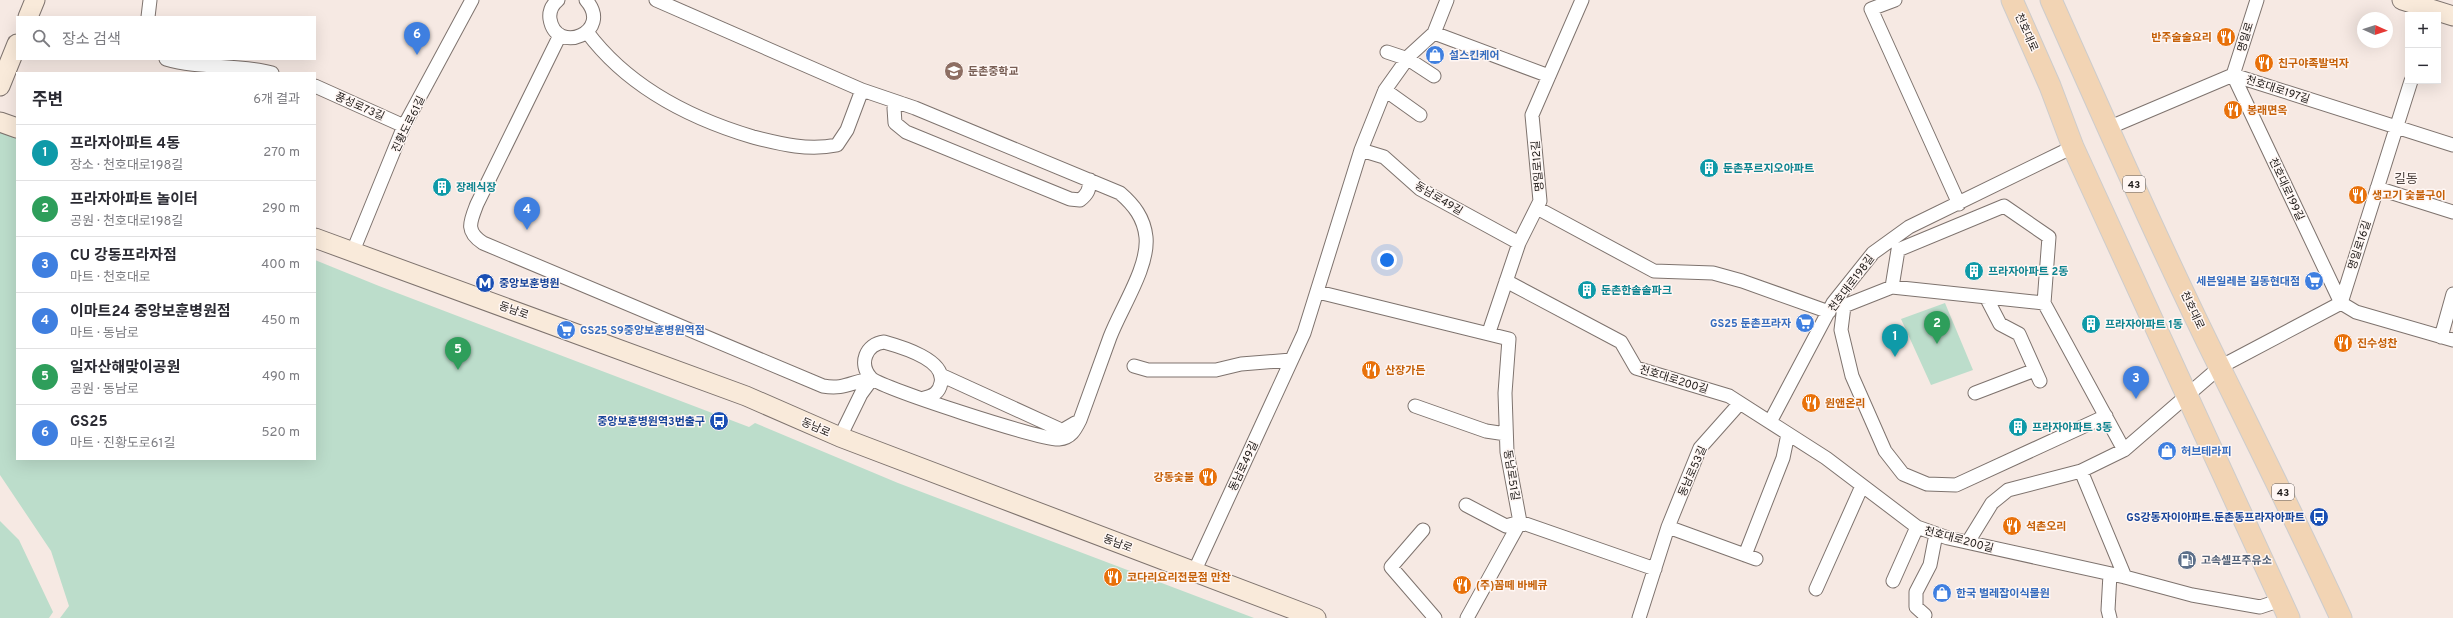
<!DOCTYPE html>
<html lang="ko">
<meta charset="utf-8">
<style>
:root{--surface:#fff;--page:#f2f2f3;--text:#2b2b33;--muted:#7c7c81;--line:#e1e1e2;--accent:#b45309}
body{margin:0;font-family:Overpass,"Noto Sans KR",sans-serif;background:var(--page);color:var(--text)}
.controls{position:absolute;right:12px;top:12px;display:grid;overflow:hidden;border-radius:0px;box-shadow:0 4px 16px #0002}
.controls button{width:36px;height:36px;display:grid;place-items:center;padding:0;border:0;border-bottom:1px solid var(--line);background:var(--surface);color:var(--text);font:20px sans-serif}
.compass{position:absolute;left:2357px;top:12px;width:36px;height:36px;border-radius:50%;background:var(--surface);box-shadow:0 4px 16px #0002;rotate:93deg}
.you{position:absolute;left:1387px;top:260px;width:14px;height:14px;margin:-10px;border:3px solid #fff;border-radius:50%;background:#1a73e8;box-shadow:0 0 0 6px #1a73e833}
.badge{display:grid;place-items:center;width:26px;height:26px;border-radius:50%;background:var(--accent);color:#fff;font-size:13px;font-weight:700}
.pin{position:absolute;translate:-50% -33px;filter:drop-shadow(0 1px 2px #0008)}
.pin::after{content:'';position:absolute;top:21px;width:14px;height:12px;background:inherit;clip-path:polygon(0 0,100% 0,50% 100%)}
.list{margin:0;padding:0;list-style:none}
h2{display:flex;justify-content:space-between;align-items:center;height:52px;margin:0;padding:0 16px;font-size:17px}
h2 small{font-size:13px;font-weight:400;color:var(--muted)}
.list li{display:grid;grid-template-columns:26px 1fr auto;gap:12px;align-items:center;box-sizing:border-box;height:56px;padding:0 16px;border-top:1px solid var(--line)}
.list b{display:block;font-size:15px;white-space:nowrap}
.list p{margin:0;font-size:13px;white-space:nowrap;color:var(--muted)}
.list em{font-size:13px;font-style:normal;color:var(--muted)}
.icon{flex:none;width:22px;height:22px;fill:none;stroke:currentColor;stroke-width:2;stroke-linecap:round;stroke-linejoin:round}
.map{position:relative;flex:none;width:2453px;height:618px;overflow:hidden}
.search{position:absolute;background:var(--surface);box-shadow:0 4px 16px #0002;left:16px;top:16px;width:300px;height:44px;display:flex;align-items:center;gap:10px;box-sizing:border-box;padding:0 14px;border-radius:0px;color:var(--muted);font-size:15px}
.panel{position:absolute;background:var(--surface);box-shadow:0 4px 16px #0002;left:16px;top:72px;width:300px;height:388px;border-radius:0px}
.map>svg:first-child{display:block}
.green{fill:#bcddcb}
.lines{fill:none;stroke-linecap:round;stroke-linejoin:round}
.street-casing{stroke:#7e736e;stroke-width:15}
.secondary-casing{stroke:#7e736e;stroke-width:21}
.primary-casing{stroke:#cdcccc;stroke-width:23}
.street{stroke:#fff;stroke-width:13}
.secondary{stroke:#f9eada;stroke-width:19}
.primary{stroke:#f2d4b4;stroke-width:21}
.labels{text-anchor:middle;stroke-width:3;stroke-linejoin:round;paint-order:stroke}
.shield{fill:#fff7f4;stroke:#605b59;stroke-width:1}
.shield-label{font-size:10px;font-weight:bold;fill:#1c1816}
.street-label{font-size:11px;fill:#1c1816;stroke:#fff7f4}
.food-label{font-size:11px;font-weight:bold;fill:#c56008;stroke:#fff7f4;text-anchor:start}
.shop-label{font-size:11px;font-weight:bold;fill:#366cbe;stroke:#fff7f4;text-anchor:start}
.education-label{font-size:11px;font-weight:bold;fill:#785e54;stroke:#fff7f4;text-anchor:start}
.culture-label{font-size:11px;font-weight:bold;fill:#0d838f;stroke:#fff7f4;text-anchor:start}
.transit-label{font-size:11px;font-weight:bold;fill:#164399;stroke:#fff7f4;text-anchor:end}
.service-label{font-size:11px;font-weight:bold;fill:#4e5e75;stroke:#fff7f4;text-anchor:start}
.quarter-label{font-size:13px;fill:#4e4440;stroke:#fff7f4}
</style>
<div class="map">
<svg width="2453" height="618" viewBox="0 0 2453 618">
<rect width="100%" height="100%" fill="#f6e9e3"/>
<path class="green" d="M 0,129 L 17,136 L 17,459 L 315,459 L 315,260 L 379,286 L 749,427 L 755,423 L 898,483 L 1254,618 L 60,618 L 69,606 L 51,551 L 0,475 Z
M 1945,303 L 1973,370 L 1931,385 L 1901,319 Z
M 0,521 L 19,540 L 53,612 L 49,618 L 0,618 Z"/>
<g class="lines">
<g class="street-casing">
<path id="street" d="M 558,0 C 552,5 549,12 550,19 C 556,56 614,32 586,0
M 1895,0 L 1871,9 L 1959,204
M 148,17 L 150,0
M 587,32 C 628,87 689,118 753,137 C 781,144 808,151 837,145 L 847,130 L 862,90 L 656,0
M 1434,33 L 1549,76
M 560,35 L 477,204 C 470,222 465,231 483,243 L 823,386 C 845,390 852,381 872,379
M 1387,52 L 1408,59 L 1434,76
M 166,59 C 200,69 237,64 272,73
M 2233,75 L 2341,303 L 2356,312 L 2453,340
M 2233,75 L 2257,0
M 315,86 L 404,126
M 862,90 L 915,108 L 1120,193 C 1134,205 1144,218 1146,237 C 1149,267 1121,308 1110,337 C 1100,364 1090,392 1080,420 C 1075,430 1071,438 1059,439 C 1044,441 881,388 871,378 C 858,364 866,344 884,342 C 902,347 946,360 941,383 C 939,393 933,396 924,398
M 1385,90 L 1420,115
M 900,103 L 894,108 L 895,123 L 906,132 L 1070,199 L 1080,200 C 1088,194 1089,190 1090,180
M 2108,128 L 2233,75 L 2453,145
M 1361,150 L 1384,157 L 1420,189 L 1519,243
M 2377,188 L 2453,212
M 1537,208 L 1654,271 L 1713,273 L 1742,281 L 1829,312
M 353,251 L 404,126 L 472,0
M 1506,281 L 1621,342 L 1636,368 L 1729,396 L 1826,458 L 1917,527 L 1948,538 L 2125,577 L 2192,595 L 2260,607 L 2281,600
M 1892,287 L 1898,250 L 2004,206 L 2049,237 L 2044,303 L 2124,450
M 1318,292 L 1509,339 L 1505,393 L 1507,452 L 1520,522 L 1467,618
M 1986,297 L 2000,324 L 2019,334 L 2040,381
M 2044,303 L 1892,287 L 1844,306 L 1841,330 L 1852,376 L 1885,451 L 1903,474 L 1927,484 L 1956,485 L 2106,416
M 1489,332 L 1519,243 L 1540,201 L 1532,115 L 1582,0
M 2441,337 L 2453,294
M 1134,366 L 1148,370 L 1216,370 L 1241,364 L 1291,360
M 943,376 L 1059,429 L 1063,430 L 1075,423
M 1975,393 L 2035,370
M 1415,406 L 1486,431 L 1506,434
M 1770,422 L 1833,303 L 1873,253 L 1909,227 L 2073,147
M 840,437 L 861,394 L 872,379
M 2081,471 L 2125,577
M 1466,505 L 1506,526 L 1520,522 L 1655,569
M 1668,527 L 1756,559
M 1423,530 L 1391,567 L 1435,618
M 1968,542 L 1992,503 L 2008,490 L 2081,471 L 2124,450 L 2220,367 L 2341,303 L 2411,81
M 1745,555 L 1783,458 L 1788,434
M 1194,572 L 1304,333 L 1361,150 L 1385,90 L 1410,55 L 1434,33 L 1447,0
M 2110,574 L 2108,610 L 2110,618
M 1893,581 L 1917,527
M 1816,589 L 1862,486
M 1925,615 L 1916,607 L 1916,592 L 1930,565 L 1936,534
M 1639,618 L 1668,527 L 1700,448 L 1740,403"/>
</g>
<g class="secondary-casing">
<path id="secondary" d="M 2402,0 L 2453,16
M 28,17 L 35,0
M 0,86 L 17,44
M 0,122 L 17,128
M 315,238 L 746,396 L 840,437 L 1316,618"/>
</g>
<g class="primary-casing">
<path id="primary" d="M 2012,0 L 2050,86 L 2073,147 L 2289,618
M 2051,0 C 2106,123 2160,247 2220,368 C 2261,451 2302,533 2341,618"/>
</g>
<use href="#street" class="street"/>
<use href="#secondary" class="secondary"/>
<use href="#primary" class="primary"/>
</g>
<defs>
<g id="restaurant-disc" transform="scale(1)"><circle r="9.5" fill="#e8710a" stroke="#fff7f4"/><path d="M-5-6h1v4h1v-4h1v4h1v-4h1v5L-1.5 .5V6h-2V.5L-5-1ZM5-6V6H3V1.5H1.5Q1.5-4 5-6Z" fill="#fff"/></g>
<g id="shop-disc" transform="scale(1)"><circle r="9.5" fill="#3f7fe0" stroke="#fff7f4"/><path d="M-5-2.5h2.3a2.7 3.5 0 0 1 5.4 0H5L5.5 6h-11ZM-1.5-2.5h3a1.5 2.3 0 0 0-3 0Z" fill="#fff"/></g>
<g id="school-disc" transform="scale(1)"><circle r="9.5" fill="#8d6e63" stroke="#fff7f4"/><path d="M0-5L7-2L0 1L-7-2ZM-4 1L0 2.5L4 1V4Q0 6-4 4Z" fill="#fff"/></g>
<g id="building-disc" transform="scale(1)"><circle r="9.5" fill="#0f9aa8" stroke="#fff7f4"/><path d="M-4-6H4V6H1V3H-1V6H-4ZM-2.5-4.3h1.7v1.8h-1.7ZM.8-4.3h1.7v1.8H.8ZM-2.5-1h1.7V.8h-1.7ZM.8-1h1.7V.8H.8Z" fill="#fff"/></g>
<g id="supermarket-disc" transform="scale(1)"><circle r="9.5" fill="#3f7fe0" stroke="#fff7f4"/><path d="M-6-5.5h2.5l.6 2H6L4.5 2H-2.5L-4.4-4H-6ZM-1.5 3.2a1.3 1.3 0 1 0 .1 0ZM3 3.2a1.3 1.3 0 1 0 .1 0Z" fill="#fff"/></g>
<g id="metro-disc" transform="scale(1)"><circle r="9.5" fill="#1a4fb4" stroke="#fff7f4"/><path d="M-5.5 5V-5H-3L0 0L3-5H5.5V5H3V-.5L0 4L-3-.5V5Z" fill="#fff"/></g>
<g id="bus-disc" transform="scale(1)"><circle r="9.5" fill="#1a4fb4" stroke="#fff7f4"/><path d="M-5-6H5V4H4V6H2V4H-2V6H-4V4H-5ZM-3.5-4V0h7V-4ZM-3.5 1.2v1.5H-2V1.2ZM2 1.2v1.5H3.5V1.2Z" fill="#fff"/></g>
<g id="fuel-disc" transform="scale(1)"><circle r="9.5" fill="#5c6f8a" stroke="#fff7f4"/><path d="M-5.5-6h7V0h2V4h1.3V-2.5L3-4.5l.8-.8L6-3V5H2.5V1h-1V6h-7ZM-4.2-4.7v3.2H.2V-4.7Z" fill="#fff"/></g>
</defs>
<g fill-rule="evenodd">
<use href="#restaurant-disc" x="2226" y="37"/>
<use href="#shop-disc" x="1435" y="55"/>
<use href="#restaurant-disc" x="2264" y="63"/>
<use href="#school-disc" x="954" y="71"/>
<use href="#restaurant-disc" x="2233" y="110"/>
<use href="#building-disc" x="1709" y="168"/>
<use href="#building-disc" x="442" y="187"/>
<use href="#restaurant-disc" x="2358" y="195"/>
<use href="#building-disc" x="1974" y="271"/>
<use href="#supermarket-disc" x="2314" y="281"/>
<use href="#metro-disc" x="485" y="283"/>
<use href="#building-disc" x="1587" y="290"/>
<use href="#supermarket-disc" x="1805" y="323"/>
<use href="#building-disc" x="2091" y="324"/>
<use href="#supermarket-disc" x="566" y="330"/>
<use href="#restaurant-disc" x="2343" y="343"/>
<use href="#restaurant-disc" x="1371" y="370"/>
<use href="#restaurant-disc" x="1811" y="403"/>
<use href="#bus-disc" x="719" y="421"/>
<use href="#building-disc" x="2018" y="427"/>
<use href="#shop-disc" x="2167" y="451"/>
<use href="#restaurant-disc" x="1208" y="477"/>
<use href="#bus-disc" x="2319" y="517"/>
<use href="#restaurant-disc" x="2012" y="526"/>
<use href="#fuel-disc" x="2187" y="560"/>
<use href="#restaurant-disc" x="1113" y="577"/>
<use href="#restaurant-disc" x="1462" y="585"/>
<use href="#shop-disc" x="1942" y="593"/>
</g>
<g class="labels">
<g class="shield">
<rect x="2123" y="176" width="22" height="16" rx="3"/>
<rect x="2272" y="484" width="22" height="16" rx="3"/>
</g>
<g class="shield-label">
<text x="2134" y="188">43</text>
<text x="2283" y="496">43</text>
</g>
<g class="street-label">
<text transform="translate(2027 32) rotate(66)" y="4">천호대로</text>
<text transform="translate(2245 37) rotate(-73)" y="4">명일로</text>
<text transform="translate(2278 89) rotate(18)" y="4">천호대로197길</text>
<text transform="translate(360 106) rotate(24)" y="4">풍성로73길</text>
<text transform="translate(408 124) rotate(-64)" y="4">진황도로61길</text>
<text transform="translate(1537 166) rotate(-95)" y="4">명일로12길</text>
<text transform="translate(2287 189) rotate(65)" y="4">천호대로199길</text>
<text transform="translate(1439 198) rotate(31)" y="4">동남로49길</text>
<text transform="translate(2359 245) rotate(-72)" y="4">명일로16길</text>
<text transform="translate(1851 283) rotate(-53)" y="4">천호대로198길</text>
<text transform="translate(514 310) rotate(20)" y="4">동남로</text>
<text transform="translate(2193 310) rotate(65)" y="4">천호대로</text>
<text transform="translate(1674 379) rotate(17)" y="4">천호대로200길</text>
<text transform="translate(816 427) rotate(24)" y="4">동남로</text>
<text transform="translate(1243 466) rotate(-65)" y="4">동남로49길</text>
<text transform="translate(1692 471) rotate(-66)" y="4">동남로53길</text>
<text transform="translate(1512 475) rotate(81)" y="4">동남로51길</text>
<text transform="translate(1959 539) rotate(15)" y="4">천호대로200길</text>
<text transform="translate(1118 543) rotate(21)" y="4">동남로</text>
</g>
<g class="food-label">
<text x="2212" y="41" text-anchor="end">반주술술요리</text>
<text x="2278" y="67">친구야족발먹자</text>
<text x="2247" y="114">봉래면옥</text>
<text x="2372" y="199">생고기 숯불구이</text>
<text x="2357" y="347">진수성찬</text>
<text x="1385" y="374">산장가든</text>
<text x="1825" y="407">원앤온리</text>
<text x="1194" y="481" text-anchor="end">강동숯불</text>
<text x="2026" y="530">석촌오리</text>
<text x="1127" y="581">코다리요리전문점 만찬</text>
<text x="1476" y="589">(주)꼼떼 바베큐</text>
</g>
<g class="shop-label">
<text x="1449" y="59">설스킨케어</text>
<text x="2300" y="285" text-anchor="end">세븐일레븐 길동현대점</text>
<text x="1791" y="327" text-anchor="end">GS25 둔촌프라자</text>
<text x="580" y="334">GS25 S9중앙보훈병원역점</text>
<text x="2181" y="455">허브테라피</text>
<text x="1956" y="597">한국 벌레잡이식물원</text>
</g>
<g class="education-label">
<text x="968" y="75">둔촌중학교</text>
</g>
<g class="culture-label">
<text x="1723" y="172">둔촌푸르지오아파트</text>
<text x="456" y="191">장례식장</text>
<text x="1988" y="275">프라자아파트 2동</text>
<text x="1601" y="294">둔촌한솔솔파크</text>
<text x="2105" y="328">프라자아파트 1동</text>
<text x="2032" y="431">프라자아파트 3동</text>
</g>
<g class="transit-label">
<text x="499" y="287" text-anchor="start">중앙보훈병원</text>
<text x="705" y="425">중앙보훈병원역3번출구</text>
<text x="2305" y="521">GS강동자이아파트.둔촌동프라자아파트</text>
</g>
<g class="service-label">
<text x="2201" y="564">고속셀프주유소</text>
</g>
<g class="quarter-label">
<text x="2406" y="183">길동</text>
</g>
</g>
</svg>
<div class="controls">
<button>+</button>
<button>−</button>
</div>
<svg class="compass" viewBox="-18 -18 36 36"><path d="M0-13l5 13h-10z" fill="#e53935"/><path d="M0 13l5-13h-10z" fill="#7c7c81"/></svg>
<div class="you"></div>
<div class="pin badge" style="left:1895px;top:357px;background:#0f9aa8">1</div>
<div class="pin badge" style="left:1937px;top:344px;background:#2e9e5b">2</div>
<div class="pin badge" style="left:2136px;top:399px;background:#3f7fe0">3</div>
<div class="pin badge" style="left:527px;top:230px;background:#3f7fe0">4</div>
<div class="pin badge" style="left:458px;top:370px;background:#2e9e5b">5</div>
<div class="pin badge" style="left:417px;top:55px;background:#3f7fe0">6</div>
<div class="search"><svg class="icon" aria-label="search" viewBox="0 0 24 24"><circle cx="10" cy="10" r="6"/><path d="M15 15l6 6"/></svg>장소 검색</div>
<section class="panel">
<h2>주변<small>6개 결과</small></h2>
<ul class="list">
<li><span class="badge" style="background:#0f9aa8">1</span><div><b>프라자아파트 4동</b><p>장소 · 천호대로198길</p></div><em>270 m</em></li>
<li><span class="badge" style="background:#2e9e5b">2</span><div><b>프라자아파트 놀이터</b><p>공원 · 천호대로198길</p></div><em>290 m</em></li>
<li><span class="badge" style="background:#3f7fe0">3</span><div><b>CU 강동프라자점</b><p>마트 · 천호대로</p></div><em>400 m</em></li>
<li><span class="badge" style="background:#3f7fe0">4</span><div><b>이마트24 중앙보훈병원점</b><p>마트 · 동남로</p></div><em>450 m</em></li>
<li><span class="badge" style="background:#2e9e5b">5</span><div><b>일자산해맞이공원</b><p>공원 · 동남로</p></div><em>490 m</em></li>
<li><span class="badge" style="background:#3f7fe0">6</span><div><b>GS25</b><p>마트 · 진황도로61길</p></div><em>520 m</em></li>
</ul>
</section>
</div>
